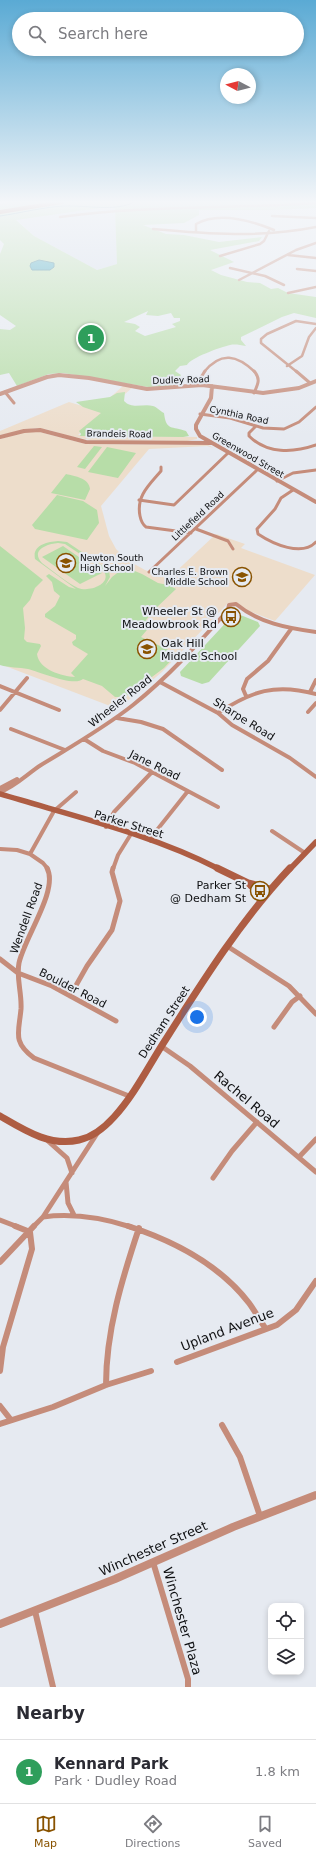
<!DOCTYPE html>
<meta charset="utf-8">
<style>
:root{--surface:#fff;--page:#f2f2f3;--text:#2b2b33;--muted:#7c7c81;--line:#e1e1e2;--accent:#895301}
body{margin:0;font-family:"DejaVu Sans",sans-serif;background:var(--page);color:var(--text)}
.controls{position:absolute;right:12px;bottom:12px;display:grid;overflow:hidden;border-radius:8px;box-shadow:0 2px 6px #0003}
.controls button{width:36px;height:36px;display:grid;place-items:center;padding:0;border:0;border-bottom:1px solid var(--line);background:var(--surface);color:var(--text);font:20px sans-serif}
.compass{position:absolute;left:220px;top:68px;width:36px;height:36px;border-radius:50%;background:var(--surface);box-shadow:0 2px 6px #0003;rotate:277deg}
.you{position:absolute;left:197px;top:1017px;width:14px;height:14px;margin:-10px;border:3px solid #fff;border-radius:50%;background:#1a73e8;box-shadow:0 0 0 6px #1a73e833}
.badge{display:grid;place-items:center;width:26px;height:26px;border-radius:50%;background:var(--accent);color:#fff;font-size:13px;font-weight:700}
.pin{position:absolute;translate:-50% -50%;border:2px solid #fff;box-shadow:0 1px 4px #0006}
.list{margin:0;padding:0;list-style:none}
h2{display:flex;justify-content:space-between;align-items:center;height:52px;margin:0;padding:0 16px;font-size:17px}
h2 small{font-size:13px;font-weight:400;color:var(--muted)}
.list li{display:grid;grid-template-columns:26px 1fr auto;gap:12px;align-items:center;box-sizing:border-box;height:64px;padding:0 16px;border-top:1px solid var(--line)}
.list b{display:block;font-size:15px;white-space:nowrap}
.list p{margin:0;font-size:13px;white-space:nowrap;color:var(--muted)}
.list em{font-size:13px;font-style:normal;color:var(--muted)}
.icon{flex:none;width:22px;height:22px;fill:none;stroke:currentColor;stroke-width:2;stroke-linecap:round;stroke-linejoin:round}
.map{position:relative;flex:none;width:316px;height:1687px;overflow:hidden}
.search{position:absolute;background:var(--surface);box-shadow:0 2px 6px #0003;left:12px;right:12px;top:12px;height:44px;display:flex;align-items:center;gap:10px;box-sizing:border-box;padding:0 14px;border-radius:22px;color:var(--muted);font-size:15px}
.sheet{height:116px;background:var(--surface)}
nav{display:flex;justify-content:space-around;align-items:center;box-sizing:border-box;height:56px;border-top:1px solid var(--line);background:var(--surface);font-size:11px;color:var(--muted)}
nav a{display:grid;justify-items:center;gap:2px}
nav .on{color:var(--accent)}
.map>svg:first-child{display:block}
.built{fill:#d6deeb}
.education{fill:#edddcb}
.green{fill:#b7dda8;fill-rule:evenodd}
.water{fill:#269cb6;stroke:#1f7284}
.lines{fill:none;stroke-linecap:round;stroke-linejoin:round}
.stream{stroke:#1f7284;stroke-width:1}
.minor-far4{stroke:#c58c7a;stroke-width:2.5}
.minor-far3{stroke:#c58c7a;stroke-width:3}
.minor-far2{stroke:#c58c7a;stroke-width:4}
.minor-far1{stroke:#c58c7a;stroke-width:5}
.minor{stroke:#c58c7a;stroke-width:6}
.tertiary-far1{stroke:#c58c7a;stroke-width:4}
.tertiary{stroke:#c58c7a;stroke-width:8}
.secondary-far1{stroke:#ae5d43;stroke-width:5.5}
.secondary{stroke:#ae5d43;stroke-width:7}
.primary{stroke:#9b3714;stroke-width:4}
.labels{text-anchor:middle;stroke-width:4;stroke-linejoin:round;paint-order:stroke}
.far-street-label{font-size:9px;fill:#0e0f11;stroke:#e6eaf1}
.far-poi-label{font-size:9px;fill:#0e0f11;stroke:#e6eaf1;text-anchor:start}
.poi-label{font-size:11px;fill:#0e0f11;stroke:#e6eaf1;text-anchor:end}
.street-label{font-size:11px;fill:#0e0f11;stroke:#e6eaf1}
.near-street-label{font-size:13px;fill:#0e0f11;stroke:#e6eaf1}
</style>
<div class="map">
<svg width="316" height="1687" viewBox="0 0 316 1687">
<rect width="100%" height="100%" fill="#e6eaf1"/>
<path class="built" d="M 113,206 L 115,209 L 117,264 L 97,270 L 34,236 L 16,219 Z"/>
<path class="education" d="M 123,386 L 133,387 L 78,435 L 197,437 L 197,439 L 187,441 L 91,440 L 68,436 L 49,430 L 36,428 L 0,435 L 0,431 L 69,402 L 96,410 Z
M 36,431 L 86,444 L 201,445 L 208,445 L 214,448 L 207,446 L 149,449 L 101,506 L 109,536 L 116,549 L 127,560 L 145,570 L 168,579 L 216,534 L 245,544 L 241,548 L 315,575 L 275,621 L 228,603 L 162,672 L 118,709 L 0,664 L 0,439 L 24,432 Z"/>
<path class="green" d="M 8,202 L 316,202 L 316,208 L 271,210 L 199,210 L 199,215 L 184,223 L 143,225 L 166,234 L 184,235 L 219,242 L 262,237 L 259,241 L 210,250 L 234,262 L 211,270 L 221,275 L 247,282 L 260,283 L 271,289 L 278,288 L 288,293 L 316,297 L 316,318 L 294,313 L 282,317 L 241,337 L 241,340 L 246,346 C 240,345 235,344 230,345 C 221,347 190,358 187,365 L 180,366 L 175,371 L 181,375 L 174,386 L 148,387 L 63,373 L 49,374 L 17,386 L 9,373 L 0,375 L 0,329 L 10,330 L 16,326 L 0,315 L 0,254 L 4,244 L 0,240 L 0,204 ZM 113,206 L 115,209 L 117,264 L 97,270 L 34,236 L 16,220 ZM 148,311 L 146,315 L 158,316 L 171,313 L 174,318 L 180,318 L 180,321 L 172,324 L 176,327 L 145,336 L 135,331 L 140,327 L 135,324 L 124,322 Z
M 125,392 L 124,401 C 133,410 143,403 153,406 C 157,407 160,411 164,413 C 166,431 172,426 186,431 L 189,436 L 183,437 L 80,436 L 81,434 L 79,431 L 101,413 L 83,407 L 76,402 L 110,397 L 117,393 Z
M 94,446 L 102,447 L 85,469 L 77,467 Z
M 107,447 L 136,453 L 118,478 L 88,472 Z
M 66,474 C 75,476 89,478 90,489 L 85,500 L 51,493 Z
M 57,495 L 83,501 L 97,510 L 99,523 L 87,540 L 35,529 L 32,525 Z
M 58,541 L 67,542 L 104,567 L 109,571 L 110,577 L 105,586 L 112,577 L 125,567 L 142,574 L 158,583 L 168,585 L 176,589 L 154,610 L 146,620 L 152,624 L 141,637 L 177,654 L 164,668 L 125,697 L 115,697 L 102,686 L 83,679 C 74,687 40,672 28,669 C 19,667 9,668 0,665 L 0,546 L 43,580 L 35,588 L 30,600 L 23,608 L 25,628 L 24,639 L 27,642 L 40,644 L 41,646 L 37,654 C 39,670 62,676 75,677 L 71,673 L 88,654 L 73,645 L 72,642 L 76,639 L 76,635 L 45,617 L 45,614 L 55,606 L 60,596 L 54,591 L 52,582 L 46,576 L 49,574 L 69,587 L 76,589 L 35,559 C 32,545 47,542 58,541 ZM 58,543 L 65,544 L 101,568 C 116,582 91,593 78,588 C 67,583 52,570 42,563 C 30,550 47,544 58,543 Z
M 63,546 L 102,573 L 80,584 L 42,557 Z
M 238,614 L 258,622 L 260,626 L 209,682 L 202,684 L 181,676 L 180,672 L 233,615 Z"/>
<path class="water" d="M 39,260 L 54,263 L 54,267 L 50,270 L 32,270 L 30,266 L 31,263 Z"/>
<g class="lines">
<path class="stream" d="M 0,216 C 21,213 43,207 64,206 C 84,205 117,212 134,202"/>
<path class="minor-far4" d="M 272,216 L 316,218
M 60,217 C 145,205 231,209 316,203
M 153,229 C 208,234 261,238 316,227
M 196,231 L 196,224 C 219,211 252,221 274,230
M 288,255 L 316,258
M 220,256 L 260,244 L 264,241 L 269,231
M 230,268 L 265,276 L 284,285
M 297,269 L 316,271
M 239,280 L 296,250 L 316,243
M 288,293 L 316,287
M 287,366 L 302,356 L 309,337 L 316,328
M 204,372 C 221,351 237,355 255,372
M 297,372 L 261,343 L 261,339 L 267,334 L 296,321 L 316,324"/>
<path class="minor-far3" d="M 254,371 C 261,379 258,384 254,393
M 296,371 L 310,383
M 196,385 L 205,371
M 5,392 L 14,403
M 200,414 L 230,418 L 263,428 L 284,429 L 299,422 L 316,407
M 256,426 L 249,433 L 249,436 C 267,454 293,453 316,445
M 161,467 L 161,471 C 149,485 136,496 140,516 C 141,521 142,524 146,527 L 191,533
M 277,481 L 293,473 L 316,470
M 293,490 L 281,498 L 275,509 L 257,529 L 258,534 C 273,544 302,557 316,542
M 139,500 L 174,505 L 228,453
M 196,529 L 228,541 L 233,549
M 149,572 L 257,470"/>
<path class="minor-far2" d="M 228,610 L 229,605 L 236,604 C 259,623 287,628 316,632
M 222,619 L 233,612
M 160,682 L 218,713 L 232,725 L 290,758 L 316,777
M 0,686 L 59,710
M 310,692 L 316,680
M 246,696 L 243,689 L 247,679 L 268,661 L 291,629
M 0,710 L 27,678
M 308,712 L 316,703
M 218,713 C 252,691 275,683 316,694
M 117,718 L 141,722 L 163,729 L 222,770
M 11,729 L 65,750
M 84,739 L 103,751 L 135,763 L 218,807
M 0,788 L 17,779
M 0,792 C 15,787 27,774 41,765 C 72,746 104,728 133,705 C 168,677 198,644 228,610
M 106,827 L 114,812 L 152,772
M 272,831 L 305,853
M 151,841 L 153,835 L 188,791
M 0,849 L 17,850 L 30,854
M 48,869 L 43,863 L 30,854 L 54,811 L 76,792
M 113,869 L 118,855 L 131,834"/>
<path class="minor-far1" d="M 47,868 C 59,890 24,938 19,963 C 16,978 22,993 21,1009 C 19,1032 12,1042 34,1058 L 129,1096
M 227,946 L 289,986 L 316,1014
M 0,959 L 18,973 L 52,986 L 116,1021
M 70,996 L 87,966 L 112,930 L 120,901 L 112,872 L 113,868
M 274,1027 L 292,1002 L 300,996
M 161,1046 L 190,1066 L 316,1172
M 48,1141 L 67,1158 L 72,1173
M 299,1157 L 316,1139
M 213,1178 L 232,1151 L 257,1122
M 66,1182 L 68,1203 L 74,1215
M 43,1217 C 73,1213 103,1218 131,1227
M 0,1220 L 18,1227
M 33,1227 L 43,1217 L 98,1132"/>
<path class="minor" d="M 15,1226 L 30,1232
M 128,1226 C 174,1241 219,1264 249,1303 C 255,1311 260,1321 266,1329
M 0,1262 L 34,1226
M 177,1362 L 277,1325 L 296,1310 L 316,1281
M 0,1371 L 3,1347 L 32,1249 L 30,1232
M 106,1385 C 106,1331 122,1279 139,1228
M 0,1406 L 11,1420
M 0,1424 L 53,1407 L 106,1385 L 151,1371
M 222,1425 L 240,1457 L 260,1516
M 153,1562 L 188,1679 L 188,1687
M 35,1611 L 53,1687"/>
<path class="tertiary-far1" d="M 212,386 L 211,398 L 196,425 L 196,429 L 200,436 L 316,502
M 0,394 L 47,377 L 59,375 L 89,378 L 147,389 L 202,385 L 263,393 L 299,388 L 316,381
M 0,437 L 24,431 L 40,430 L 86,442 L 212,443"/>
<path class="tertiary" d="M 0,1624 L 115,1579 L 233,1527 L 316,1495"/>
<path class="secondary-far1" d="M 0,794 C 73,816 151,834 219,869
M 290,869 L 316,842"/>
<path class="secondary" d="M 217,868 L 248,883 L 263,897
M 249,883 L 270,889
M 0,1116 C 24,1130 50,1147 79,1140 C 93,1137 105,1127 114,1117 C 135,1094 149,1065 166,1039 C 204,979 242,919 290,868"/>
<path class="primary" d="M 0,212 L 62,202"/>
</g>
<linearGradient id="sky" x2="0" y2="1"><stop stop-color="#5aaad4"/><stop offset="0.46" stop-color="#f4f6f9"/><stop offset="1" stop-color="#f4f6f9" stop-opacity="0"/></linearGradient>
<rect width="316" height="439" fill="url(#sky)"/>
<defs>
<g id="school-ring" transform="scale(1)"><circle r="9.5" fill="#e6eaf1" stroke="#895301" stroke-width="1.5"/><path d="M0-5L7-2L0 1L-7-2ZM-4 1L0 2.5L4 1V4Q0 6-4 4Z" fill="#895301"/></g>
<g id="bus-ring" transform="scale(1)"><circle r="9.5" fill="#e6eaf1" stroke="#895301" stroke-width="1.5"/><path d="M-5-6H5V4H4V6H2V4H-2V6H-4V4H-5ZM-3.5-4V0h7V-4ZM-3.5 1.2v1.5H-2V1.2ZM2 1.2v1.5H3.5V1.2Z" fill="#895301"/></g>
</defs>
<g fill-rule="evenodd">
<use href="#school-ring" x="66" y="563"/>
<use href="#school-ring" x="242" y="577"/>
<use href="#bus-ring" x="231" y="617"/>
<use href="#school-ring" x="147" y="649"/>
<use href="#bus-ring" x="260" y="891"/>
</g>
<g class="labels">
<g class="far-street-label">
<text transform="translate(181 380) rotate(-2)" y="3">Dudley Road</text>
<text transform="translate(239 415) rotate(12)" y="3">Cynthia Road</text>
<text transform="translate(119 434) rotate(1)" y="3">Brandeis Road</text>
<text transform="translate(248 455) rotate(30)" y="3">Greenwood Street</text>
<text transform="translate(198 516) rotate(-43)" y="3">Littlefield Road</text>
</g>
<g class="far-poi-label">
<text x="80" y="561">Newton South<tspan x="80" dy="10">High School</tspan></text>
<text x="228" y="575" text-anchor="end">Charles E. Brown<tspan x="228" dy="10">Middle School</tspan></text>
</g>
<g class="poi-label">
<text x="217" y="615">Wheeler St @<tspan x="217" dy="13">Meadowbrook Rd</tspan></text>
<text x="161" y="647" text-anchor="start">Oak Hill<tspan x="161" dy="13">Middle School</tspan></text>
<text x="246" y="889">Parker St<tspan x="246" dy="13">@ Dedham St</tspan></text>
</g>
<g class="street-label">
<text transform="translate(120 701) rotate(-38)" y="4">Wheeler Road</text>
<text transform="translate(244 719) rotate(32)" y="4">Sharpe Road</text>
<text transform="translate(155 765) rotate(26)" y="4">Jane Road</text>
<text transform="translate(129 824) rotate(17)" y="4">Parker Street</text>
<text transform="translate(26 918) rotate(-70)" y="4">Wendell Road</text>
<text transform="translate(73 988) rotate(27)" y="4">Boulder Road</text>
<text transform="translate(164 1022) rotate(-57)" y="4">Dedham Street</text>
</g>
<g class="near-street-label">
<text transform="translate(247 1099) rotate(40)" y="5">Rachel Road</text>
<text transform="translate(227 1329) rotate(-21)" y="5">Upland Avenue</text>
<text transform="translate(153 1548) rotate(-24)" y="5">Winchester Street</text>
<text transform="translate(183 1621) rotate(74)" y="5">Winchester Plaza</text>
</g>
</g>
</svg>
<div class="controls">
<button><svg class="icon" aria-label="locate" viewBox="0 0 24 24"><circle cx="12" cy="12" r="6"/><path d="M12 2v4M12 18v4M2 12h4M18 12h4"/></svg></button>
<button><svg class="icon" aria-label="layers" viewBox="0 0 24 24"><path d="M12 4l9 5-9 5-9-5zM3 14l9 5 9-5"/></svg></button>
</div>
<svg class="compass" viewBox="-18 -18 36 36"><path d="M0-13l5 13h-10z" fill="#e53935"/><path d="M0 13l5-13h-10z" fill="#7c7c81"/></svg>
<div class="you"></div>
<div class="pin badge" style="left:91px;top:338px;background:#2e9e5b">1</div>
<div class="search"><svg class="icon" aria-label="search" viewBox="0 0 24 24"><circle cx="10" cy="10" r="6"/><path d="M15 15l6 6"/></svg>Search here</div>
</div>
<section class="sheet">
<h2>Nearby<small></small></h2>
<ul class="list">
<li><span class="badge" style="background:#2e9e5b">1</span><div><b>Kennard Park</b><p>Park · Dudley Road</p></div><em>1.8 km</em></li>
</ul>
</section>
<nav>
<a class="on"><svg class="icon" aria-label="map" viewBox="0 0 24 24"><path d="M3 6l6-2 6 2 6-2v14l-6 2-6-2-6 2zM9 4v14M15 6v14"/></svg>Map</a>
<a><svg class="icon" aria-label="directions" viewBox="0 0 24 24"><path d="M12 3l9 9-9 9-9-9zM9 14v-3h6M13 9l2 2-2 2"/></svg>Directions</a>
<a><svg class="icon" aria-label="saved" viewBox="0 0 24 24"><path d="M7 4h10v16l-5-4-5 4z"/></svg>Saved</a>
</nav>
